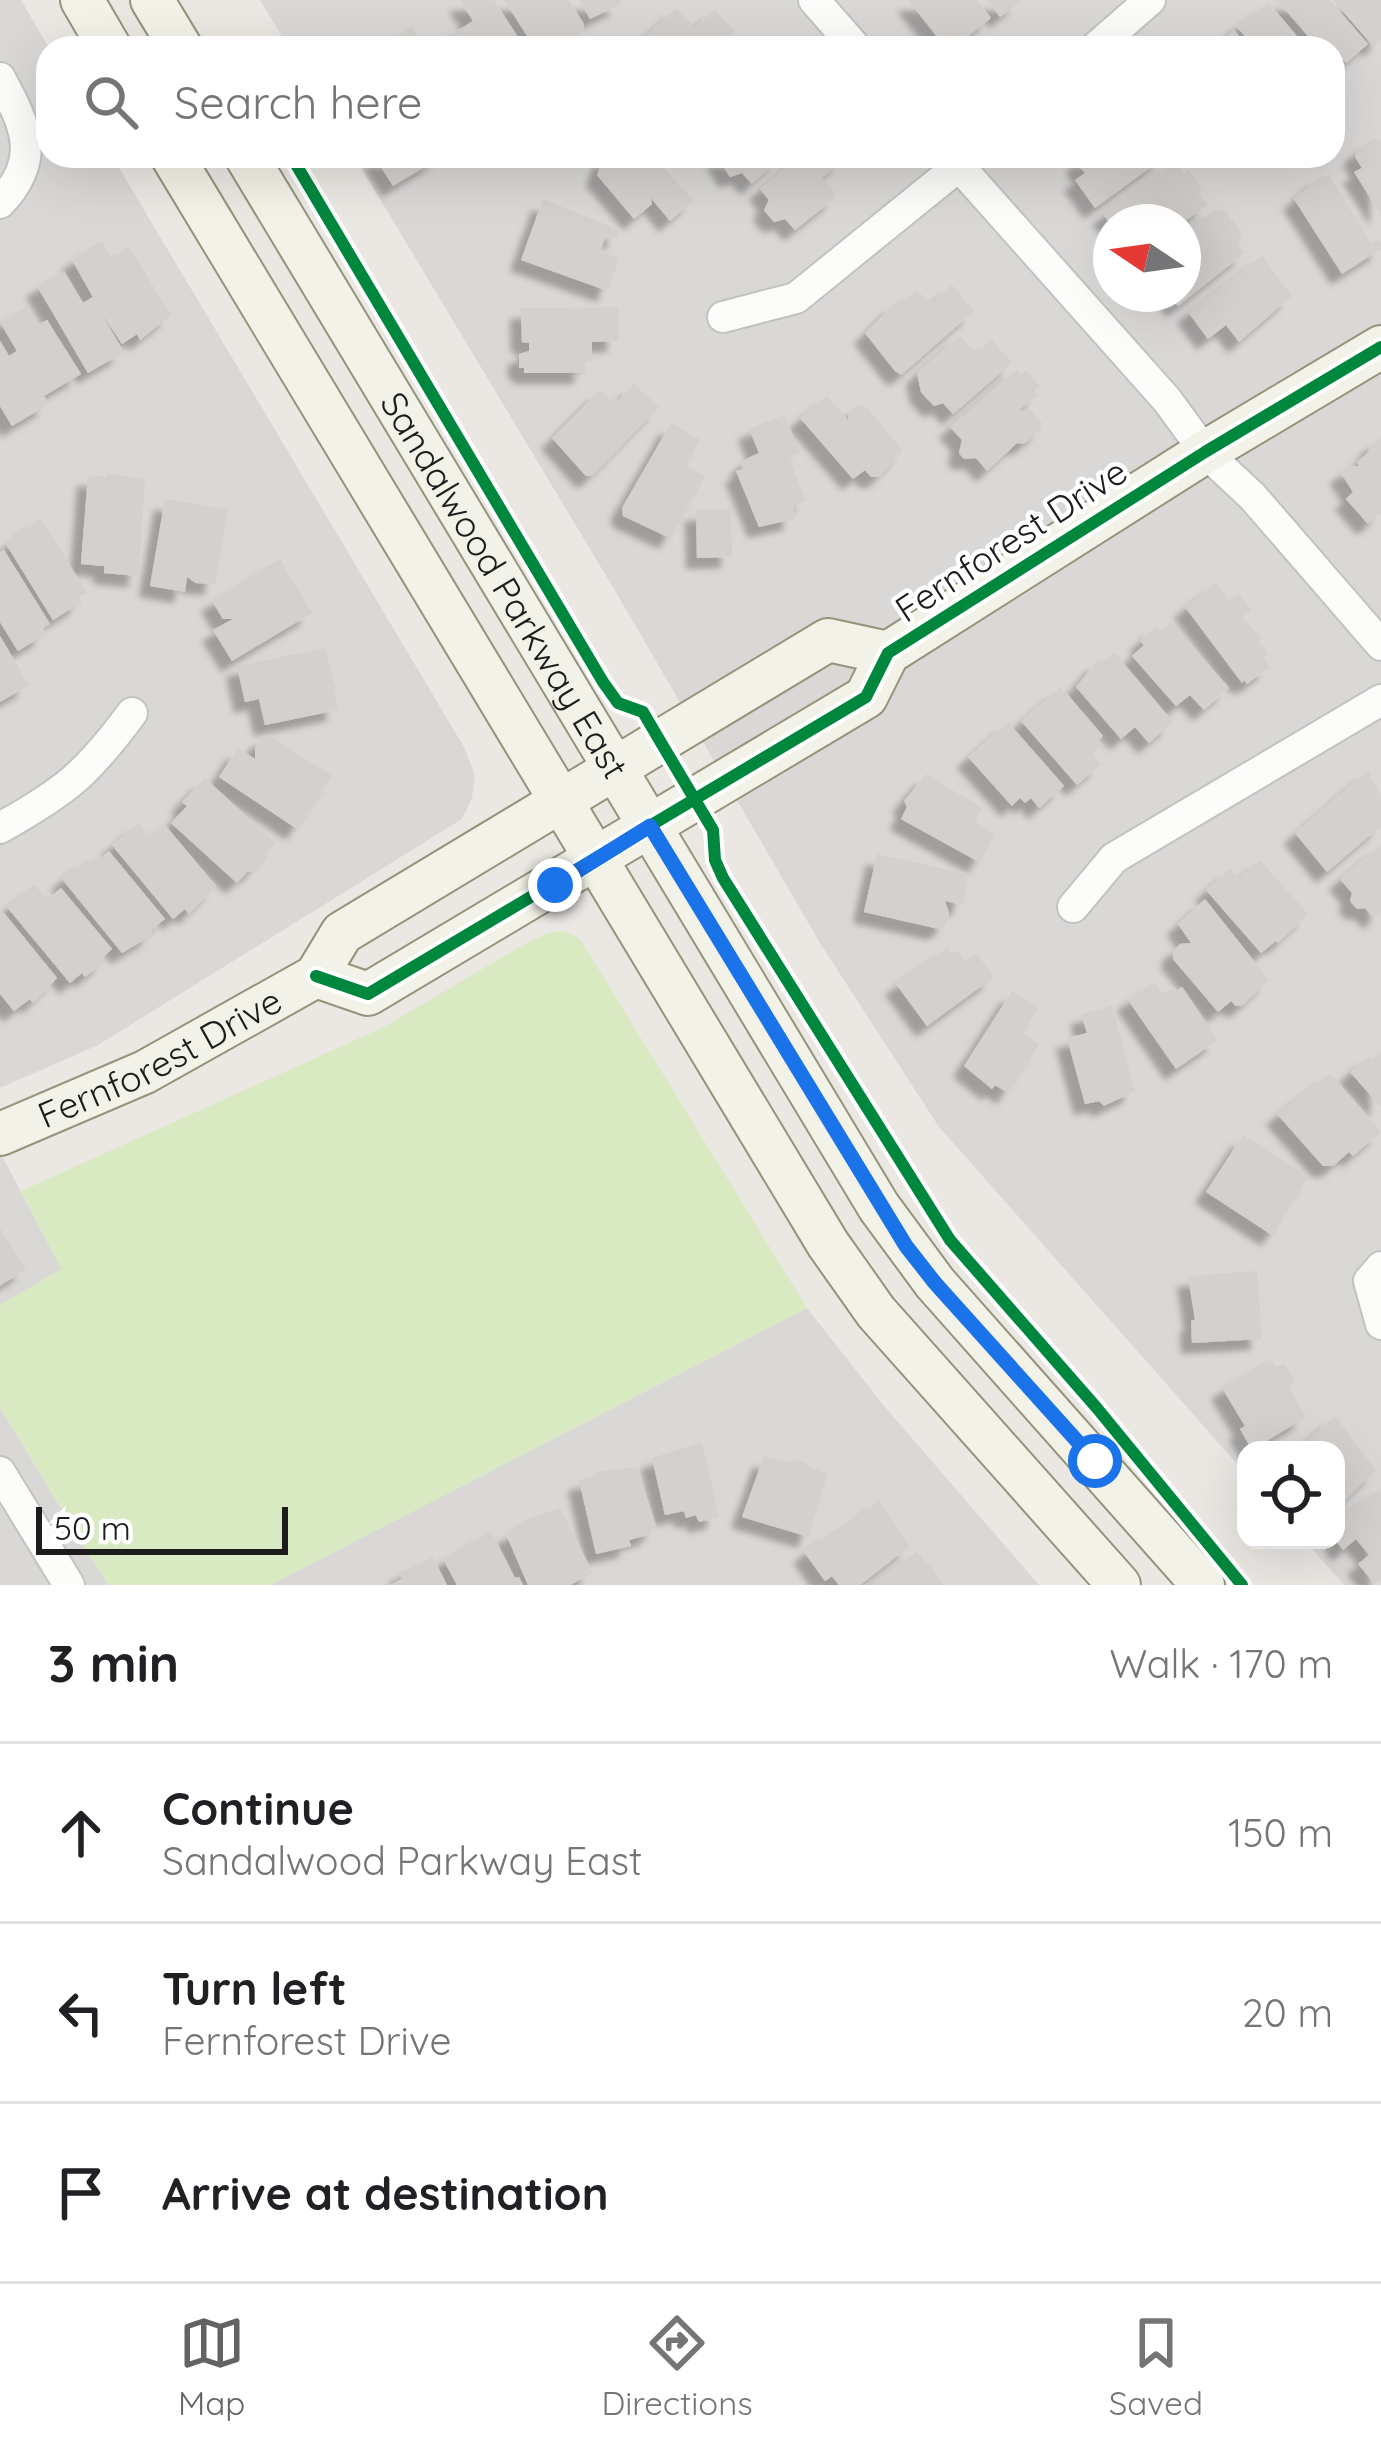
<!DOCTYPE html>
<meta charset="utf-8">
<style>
:root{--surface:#fff;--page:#f6f6f6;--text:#202124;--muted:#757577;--line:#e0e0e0;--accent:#646362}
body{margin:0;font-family:Quicksand,sans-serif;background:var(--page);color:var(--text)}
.controls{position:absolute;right:36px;bottom:36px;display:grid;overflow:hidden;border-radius:24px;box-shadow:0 12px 48px #0002}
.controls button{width:108px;height:108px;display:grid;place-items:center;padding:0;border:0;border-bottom:3px solid var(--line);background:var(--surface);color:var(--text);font:60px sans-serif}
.compass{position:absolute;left:1093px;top:204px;width:108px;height:108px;border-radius:50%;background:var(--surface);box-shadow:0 12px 48px #0002;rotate:283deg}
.scale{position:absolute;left:36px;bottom:30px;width:252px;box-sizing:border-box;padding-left:12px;border:6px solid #1c1c1c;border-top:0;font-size:33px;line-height:42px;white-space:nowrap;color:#1c1c1c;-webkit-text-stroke:9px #fff;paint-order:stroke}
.stop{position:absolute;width:36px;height:36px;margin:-27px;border:9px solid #1a73e8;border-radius:50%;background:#fff}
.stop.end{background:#1a73e8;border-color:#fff;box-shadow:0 3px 12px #0008}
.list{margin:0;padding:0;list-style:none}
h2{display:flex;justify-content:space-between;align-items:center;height:156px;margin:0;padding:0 48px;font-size:51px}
h2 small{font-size:39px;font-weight:400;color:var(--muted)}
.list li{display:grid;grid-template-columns:78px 1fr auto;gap:36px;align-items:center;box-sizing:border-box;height:180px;padding:0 48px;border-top:3px solid var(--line)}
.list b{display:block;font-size:45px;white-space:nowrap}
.list p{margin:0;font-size:39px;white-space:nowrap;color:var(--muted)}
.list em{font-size:39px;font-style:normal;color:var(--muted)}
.icon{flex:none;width:66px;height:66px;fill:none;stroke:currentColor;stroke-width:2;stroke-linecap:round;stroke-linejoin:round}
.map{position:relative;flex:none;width:1381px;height:1585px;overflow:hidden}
.search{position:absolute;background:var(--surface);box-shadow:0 12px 48px #0002;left:36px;right:36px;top:36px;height:132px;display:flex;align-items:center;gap:30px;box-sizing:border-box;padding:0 42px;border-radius:36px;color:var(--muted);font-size:45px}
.sheet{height:696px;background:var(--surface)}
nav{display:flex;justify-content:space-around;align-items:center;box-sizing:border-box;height:168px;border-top:3px solid var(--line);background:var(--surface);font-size:33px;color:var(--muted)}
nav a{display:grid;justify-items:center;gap:6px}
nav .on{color:var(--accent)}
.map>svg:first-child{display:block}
.residential{fill:#dad8d6;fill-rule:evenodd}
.grass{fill:#d9e9c1}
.building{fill:#d3d0cd;filter:url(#shadow)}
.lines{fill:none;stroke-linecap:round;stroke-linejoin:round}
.street-casing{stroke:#c3c2c0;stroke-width:34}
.secondary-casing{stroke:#94947c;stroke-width:46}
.street{stroke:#fcfcfb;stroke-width:30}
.secondary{stroke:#f3f2e8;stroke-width:42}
.cycleway-casing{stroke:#fff;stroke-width:20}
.cycleway{stroke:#00873e;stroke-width:12}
.route{stroke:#1a73e8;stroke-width:15}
.labels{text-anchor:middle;stroke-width:9;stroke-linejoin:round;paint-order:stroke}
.street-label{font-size:36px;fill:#1c1c1c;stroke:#fff}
</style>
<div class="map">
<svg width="1381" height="1585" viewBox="0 0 1381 1585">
<defs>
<filter id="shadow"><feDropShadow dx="-11" dy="11" stdDeviation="3" flood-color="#0004"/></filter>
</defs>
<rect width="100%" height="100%" fill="#ebe8e4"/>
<path class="residential" d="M 0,0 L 21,0 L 49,48 L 48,156 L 112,156 L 464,747 L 475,775 L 472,798 L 462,819 L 98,1045 L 0,1088 Z
M 260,0 L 1381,0 L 1381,1585 L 1344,1585 L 1304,1540 L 1336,1540 L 1336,1450 L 1246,1450 L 1246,1474 L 939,1127 L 820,943 L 617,594 L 354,156 L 1333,156 L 1333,48 L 289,48 ZM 1111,222 L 1183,222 L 1183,294 L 1111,294 Z
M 0,1152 L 62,1270 L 0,1305 Z
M 807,1308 L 884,1406 L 1039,1585 L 270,1585 Z
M 0,1407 L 73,1528 L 108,1585 L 0,1585 Z"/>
<path class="grass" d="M 565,931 L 580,939 L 807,1308 L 270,1585 L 108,1585 L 0,1407 L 0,1305 L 61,1269 L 21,1191 L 382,1028 L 530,941 L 551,932 Z"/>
<path class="building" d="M 460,0 L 494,0 L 525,48 L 461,48 L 452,34 L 473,21 Z
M 504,0 L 569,0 L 584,24 L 583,32 L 557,46 L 535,48 Z
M 579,0 L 619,0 L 621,4 L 590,19 Z
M 908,0 L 977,0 L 991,18 L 963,40 L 960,35 L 949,48 L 940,47 L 935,34 Z
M 987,0 L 1022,0 L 1000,17 Z
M 1277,0 L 1330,0 L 1368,44 L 1346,63 L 1333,48 L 1318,48 Z
M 1333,0 L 1381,0 L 1381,39 L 1373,46 Z
M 1269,3 L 1307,48 L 1255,48 L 1236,26 Z
M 677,8 L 692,25 L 691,30 L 715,9 L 735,32 L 717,48 L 638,48 L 635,45 Z
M 412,27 L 424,48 L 389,48 L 386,43 Z
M 1234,30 L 1249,48 L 1214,48 Z
M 1373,139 L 1381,141 L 1381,215 L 1354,172 L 1362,168 L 1355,157 L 1357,150 Z
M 374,156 L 443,156 L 393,186 Z
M 604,156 L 652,156 L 694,200 L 670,221 L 651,198 L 652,204 L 634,219 L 597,175 Z
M 717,156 L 782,156 L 752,184 L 742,173 L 730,177 Z
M 798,156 L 841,156 L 843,159 L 822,178 L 836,194 L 834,199 L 795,230 L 785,219 L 774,222 L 764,210 L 769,200 L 760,189 Z
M 1078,156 L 1166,156 L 1095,208 L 1075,180 L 1085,173 L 1077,164 L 1081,160 Z
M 1175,162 L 1184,174 L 1189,170 L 1202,189 L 1198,192 L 1207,205 L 1184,222 L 1109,222 L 1103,214 Z
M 1321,175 L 1324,178 L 1329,175 L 1372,243 L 1378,239 L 1381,243 L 1381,249 L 1342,274 L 1294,199 Z
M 543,199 L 620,230 L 617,238 L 606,235 L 600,252 L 619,258 L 608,291 L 521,260 Z
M 1213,211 L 1225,211 L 1242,233 L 1238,245 L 1245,253 L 1178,306 L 1168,294 L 1183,294 L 1183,235 Z
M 102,241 L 112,258 L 129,247 L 171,315 L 140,340 L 137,334 L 122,344 L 101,313 L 124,352 L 88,373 L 37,286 L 64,271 L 83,303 L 93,297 L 72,260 Z
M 1262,256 L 1292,296 L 1239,342 L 1226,325 L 1208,339 L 1188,312 Z
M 952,285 L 974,311 L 901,375 L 895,371 L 865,333 L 896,302 L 899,306 L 916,291 L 933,302 Z
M 26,306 L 38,325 L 47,320 L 81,374 L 44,396 L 49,404 L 12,426 L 0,406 L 0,341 L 9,356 L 17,351 L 0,322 Z
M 618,307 L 618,341 L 592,342 L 592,361 L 585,361 L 585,373 L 524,373 L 524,368 L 519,368 L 519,354 L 529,351 L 529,343 L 522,342 L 521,308 Z
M 960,335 L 976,353 L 992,340 L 1012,363 L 953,414 L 943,403 L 934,406 L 921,392 L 917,373 Z
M 1017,369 L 1021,374 L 1026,370 L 1040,386 L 1034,391 L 1038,395 L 1018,411 L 1030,410 L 1042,423 L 1040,430 L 1024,444 L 1017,443 L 987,471 L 976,458 L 964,459 L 959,453 L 962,440 L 950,427 Z
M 634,384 L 659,407 L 592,476 L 586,476 L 552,438 L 600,390 L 609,399 L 619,400 Z
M 827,396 L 848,420 L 848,412 L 857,405 L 867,407 L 903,451 L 879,477 L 871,477 L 865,470 L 853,479 L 800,418 Z
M 784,415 L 800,453 L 789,457 L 806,501 L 794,506 L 794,519 L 759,527 L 736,471 L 743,469 L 741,464 L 748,458 L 759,453 L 749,429 Z
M 671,423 L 700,440 L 685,465 L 705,477 L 670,538 L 623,516 L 622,508 Z
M 1381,436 L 1381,513 L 1368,524 L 1346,499 L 1353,492 L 1341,473 L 1349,466 L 1359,466 L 1357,462 L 1371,450 L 1368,448 Z
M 107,473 L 145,480 L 139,576 L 104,573 L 104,566 L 81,564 L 88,475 L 106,477 Z
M 165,499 L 228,510 L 215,584 L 196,583 L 187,577 L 185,592 L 150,586 Z
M 731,509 L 732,557 L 697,558 L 696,510 Z
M 41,518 L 87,593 L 79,597 L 82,602 L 53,620 L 6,544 Z
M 4,550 L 50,624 L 43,628 L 46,634 L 18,651 L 0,622 L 0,552 Z
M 280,559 L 312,613 L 232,661 L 213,630 L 233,619 L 223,619 L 212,601 Z
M 1216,583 L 1228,600 L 1238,593 L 1251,611 L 1242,617 L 1262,638 L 1258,640 L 1269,654 L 1263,658 L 1270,667 L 1247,684 L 1244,680 L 1242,683 L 1185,607 Z
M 1171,622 L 1229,688 L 1204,710 L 1190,695 L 1176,706 L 1132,656 L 1144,645 L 1140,641 L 1157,626 L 1161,631 Z
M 0,636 L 29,685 L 0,702 Z
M 325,648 L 337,691 L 334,691 L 338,710 L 265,725 L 259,699 L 245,702 L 237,666 Z
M 1115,653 L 1173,722 L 1149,743 L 1135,727 L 1121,739 L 1076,687 L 1097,661 L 1105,661 Z
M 1061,687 L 1103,736 L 1098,741 L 1102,745 L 1092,753 L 1101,764 L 1077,785 L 1021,721 Z
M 1008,722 L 1064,786 L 1039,808 L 1031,798 L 1025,803 L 1020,798 L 1012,806 L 968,757 Z
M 269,735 L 332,776 L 297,829 L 219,777 L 238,748 L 255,759 L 255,748 L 262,737 Z
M 1368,770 L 1381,798 L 1381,826 L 1327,872 L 1295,833 Z
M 926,774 L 982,808 L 975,822 L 995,834 L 979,862 L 901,819 L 907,807 L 904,801 Z
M 205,778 L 275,843 L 252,872 L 247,872 L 237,883 L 171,823 L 187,806 L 182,802 Z
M 139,823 L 151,837 L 165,825 L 216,886 L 189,914 L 185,909 L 173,919 L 112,845 Z
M 1381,844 L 1381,912 L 1374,918 L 1365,908 L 1357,909 L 1350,901 L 1352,893 L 1340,879 Z
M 109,851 L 165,919 L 152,929 L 152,935 L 122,953 L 62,879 L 87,859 L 92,865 Z
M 877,854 L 969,874 L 963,905 L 945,901 L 949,913 L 947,923 L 939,929 L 864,912 Z
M 1260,860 L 1308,914 L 1278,943 L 1276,941 L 1261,953 L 1206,890 L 1230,869 L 1239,878 Z
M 35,885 L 47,900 L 61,888 L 112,949 L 102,958 L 105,961 L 85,977 L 82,973 L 70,983 L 7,907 Z
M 1205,899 L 1269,980 L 1243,1005 L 1236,1006 L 1231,1001 L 1218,1012 L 1173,959 L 1173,951 L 1180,944 L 1191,943 L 1178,924 Z
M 0,908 L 57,978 L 33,1003 L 30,999 L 14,1011 L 0,994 Z
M 947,948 L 952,954 L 957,950 L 965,961 L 976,953 L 994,977 L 927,1026 L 896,984 Z
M 1155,982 L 1163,994 L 1174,987 L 1176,991 L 1182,987 L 1218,1040 L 1176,1069 L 1128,1000 Z
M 1012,991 L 1038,1008 L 1022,1033 L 1039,1044 L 1008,1093 L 995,1085 L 992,1089 L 964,1066 Z
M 1112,1006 L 1135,1091 L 1104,1106 L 1099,1101 L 1085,1104 L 1067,1038 L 1087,1033 L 1081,1014 Z
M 1381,1051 L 1381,1107 L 1350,1072 L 1368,1056 L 1372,1060 Z
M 1330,1073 L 1381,1132 L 1353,1156 L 1349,1152 L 1333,1166 L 1323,1166 L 1277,1114 Z
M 1243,1135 L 1309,1177 L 1281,1216 L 1284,1218 L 1272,1235 L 1206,1192 Z
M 0,1228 L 26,1269 L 0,1286 Z
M 1257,1271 L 1262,1339 L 1192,1343 L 1191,1321 L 1195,1320 L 1188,1276 Z
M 1270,1359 L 1275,1366 L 1285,1365 L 1295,1381 L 1289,1389 L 1306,1417 L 1252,1450 L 1240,1429 L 1245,1426 L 1222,1388 Z
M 1335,1416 L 1376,1470 L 1336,1509 L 1336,1450 L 1296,1450 Z
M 699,1443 L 703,1446 L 719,1517 L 699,1522 L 696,1515 L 686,1518 L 684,1511 L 665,1515 L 652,1458 Z
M 764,1456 L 788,1463 L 795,1458 L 827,1475 L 809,1537 L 742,1517 Z
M 637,1467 L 657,1529 L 650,1530 L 652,1534 L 629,1540 L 631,1546 L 596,1554 L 579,1480 L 594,1477 L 597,1472 Z
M 1381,1487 L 1381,1579 L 1375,1584 L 1358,1564 L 1369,1555 L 1356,1539 L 1343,1550 L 1336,1541 L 1336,1521 Z
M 879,1501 L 910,1546 L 860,1585 L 839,1585 L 832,1576 L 825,1581 L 804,1552 L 833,1531 L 837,1534 Z
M 560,1508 L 593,1573 L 570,1585 L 528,1585 L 506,1534 L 525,1525 L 526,1520 Z
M 491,1531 L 515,1578 L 519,1577 L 523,1585 L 457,1585 L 443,1559 Z
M 917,1551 L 927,1564 L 931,1564 L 943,1585 L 872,1585 Z
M 433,1557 L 447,1585 L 390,1585 L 402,1579 L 399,1573 Z"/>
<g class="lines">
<g class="street-casing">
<path id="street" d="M 814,0 L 856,48
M 1095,48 L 1150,0
M 0,78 C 26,126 42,159 0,203
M 950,156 L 1167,400 L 1205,452 L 1253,497 L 1381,645
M 723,317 L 796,298 L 970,157
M 0,828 C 66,791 87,774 132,713
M 1073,907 L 1114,858 L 1381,700
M 1381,1267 L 1369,1281 L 1381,1324
M 0,1472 L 69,1585"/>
</g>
<g class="secondary-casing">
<g id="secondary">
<path d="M 82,0 L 110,48"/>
<path d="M 152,0 L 181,48"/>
<path d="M 172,156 L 828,1244 L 876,1312 L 1119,1585"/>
<path id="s1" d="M 246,156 L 879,1207 L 935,1283 L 1203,1585"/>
<path d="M 316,976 L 368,994 L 866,697 L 888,653 L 1205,452 L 1381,347"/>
<path id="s2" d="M 0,1134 L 145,1072 L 316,976 L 342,933 L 828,640 L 888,653"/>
</g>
</g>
<use href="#street" class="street"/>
<use href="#secondary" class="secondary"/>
<g class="cycleway-casing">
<path id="cycleway" d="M 291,156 L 603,682 L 618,703 L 643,712 L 660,741 L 713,830 L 715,860 L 723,878 L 950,1240 L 1096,1407 L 1242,1585
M 316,976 L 368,994 L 866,697 L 888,653 L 1205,452 L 1381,347"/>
</g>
<use href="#cycleway" class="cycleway"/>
</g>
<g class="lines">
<path class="route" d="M 555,885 L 650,826 L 906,1246 L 935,1283 L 1095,1461"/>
</g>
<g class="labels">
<g class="street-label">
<text transform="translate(1011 540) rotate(-33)" y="13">Fernforest Drive</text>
<text dy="13" stroke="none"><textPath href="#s1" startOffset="501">Sandalwood Parkway East</textPath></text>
<text dy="13" stroke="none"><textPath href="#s2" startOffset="177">Fernforest Drive</textPath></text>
</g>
</g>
</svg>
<div class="controls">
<button><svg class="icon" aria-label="locate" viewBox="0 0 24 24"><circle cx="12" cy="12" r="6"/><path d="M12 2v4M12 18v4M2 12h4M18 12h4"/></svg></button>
</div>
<svg class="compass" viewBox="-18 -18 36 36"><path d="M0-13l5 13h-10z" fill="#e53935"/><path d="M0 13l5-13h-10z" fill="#757577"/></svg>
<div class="scale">50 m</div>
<div class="stop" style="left:1095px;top:1461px"></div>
<div class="stop end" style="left:555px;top:885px"></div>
<div class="search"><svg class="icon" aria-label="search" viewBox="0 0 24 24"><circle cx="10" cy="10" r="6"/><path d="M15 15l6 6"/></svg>Search here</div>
</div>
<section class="sheet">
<h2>3 min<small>Walk · 170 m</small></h2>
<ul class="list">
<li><svg class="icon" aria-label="ahead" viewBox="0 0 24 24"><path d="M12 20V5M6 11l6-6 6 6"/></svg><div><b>Continue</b><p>Sandalwood Parkway East</p></div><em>150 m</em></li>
<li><svg class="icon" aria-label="left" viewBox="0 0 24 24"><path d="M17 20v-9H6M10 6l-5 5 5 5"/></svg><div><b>Turn left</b><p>Fernforest Drive</p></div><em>20 m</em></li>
<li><svg class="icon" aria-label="arrive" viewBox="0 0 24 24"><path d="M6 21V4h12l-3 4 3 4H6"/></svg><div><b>Arrive at destination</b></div></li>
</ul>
</section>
<nav>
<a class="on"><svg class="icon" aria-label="map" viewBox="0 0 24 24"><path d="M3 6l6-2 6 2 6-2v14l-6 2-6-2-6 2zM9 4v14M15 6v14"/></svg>Map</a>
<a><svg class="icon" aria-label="directions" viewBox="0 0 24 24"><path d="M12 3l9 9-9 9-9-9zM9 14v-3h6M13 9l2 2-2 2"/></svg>Directions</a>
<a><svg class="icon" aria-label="saved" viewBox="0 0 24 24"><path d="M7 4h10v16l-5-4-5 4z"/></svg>Saved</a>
</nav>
